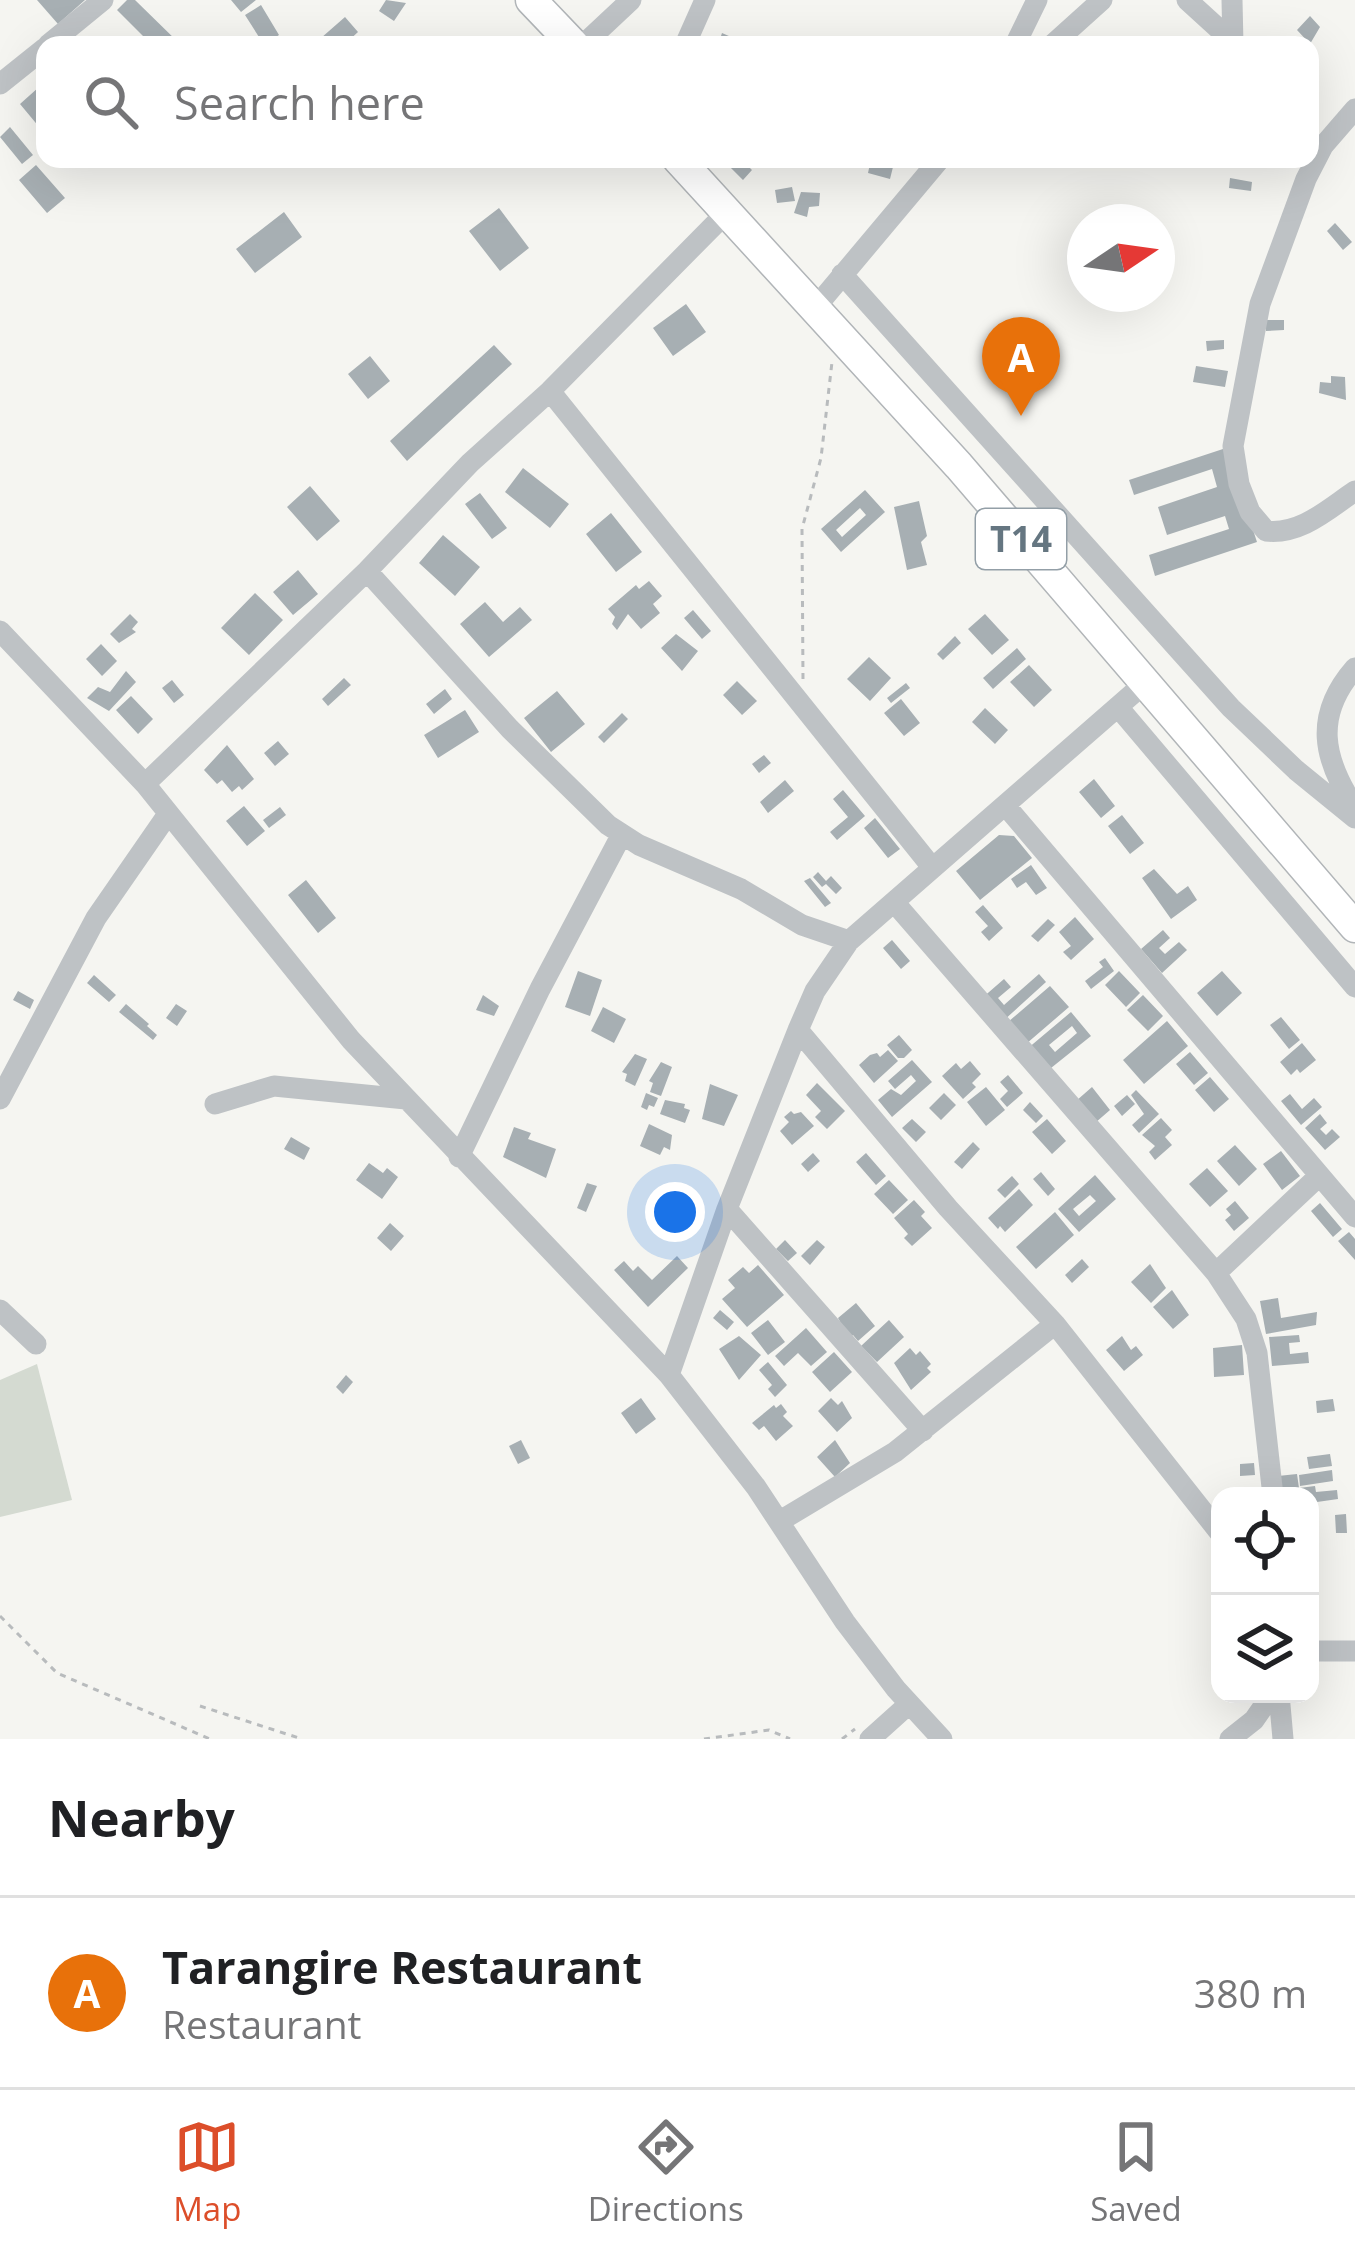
<!DOCTYPE html>
<style>
:root{--surface:#fff;--page:#f6f6f6;--text:#202124;--muted:#757577;--line:#e0e0e0;--accent:#dc4e2a}
body{margin:0;font-family:"Open Sans",sans-serif;background:var(--page);color:var(--text)}
.controls{position:absolute;right:36px;bottom:36px;display:grid;overflow:hidden;border-radius:24px;box-shadow:0 12px 48px #0002}
.controls button{width:108px;height:108px;display:grid;place-items:center;padding:0;border:0;border-bottom:3px solid var(--line);background:var(--surface);color:var(--text);font:60px sans-serif}
.compass{position:absolute;left:1067px;top:204px;width:108px;height:108px;border-radius:50%;background:var(--surface);box-shadow:0 12px 48px #0002;rotate:77deg}
.you{position:absolute;left:675px;top:1212px;width:42px;height:42px;margin:-30px;border:9px solid #fff;border-radius:50%;background:#1a73e8;box-shadow:0 0 0 18px #1a73e833}
.badge{display:grid;place-items:center;width:78px;height:78px;border-radius:50%;background:var(--accent);color:#fff;font-size:39px;font-weight:700}
.pin{position:absolute;translate:-50% -99px;filter:drop-shadow(0 3px 6px #0008)}
.pin::after{content:'';position:absolute;top:63px;width:42px;height:36px;background:inherit;clip-path:polygon(0 0,100% 0,50% 100%)}
.list{margin:0;padding:0;list-style:none}
h2{display:flex;justify-content:space-between;align-items:center;height:156px;margin:0;padding:0 48px;font-size:51px}
h2 small{font-size:39px;font-weight:400;color:var(--muted)}
.list li{display:grid;grid-template-columns:78px 1fr auto;gap:36px;align-items:center;box-sizing:border-box;height:192px;padding:0 48px;border-top:3px solid var(--line)}
.list b{display:block;font-size:45px;white-space:nowrap}
.list p{margin:0;font-size:39px;white-space:nowrap;color:var(--muted)}
.list em{font-size:39px;font-style:normal;color:var(--muted)}
.icon{flex:none;width:66px;height:66px;fill:none;stroke:currentColor;stroke-width:2;stroke-linecap:round;stroke-linejoin:round}
.map{position:relative;flex:none;width:1355px;height:1739px;overflow:hidden}
.search{position:absolute;background:var(--surface);box-shadow:0 12px 48px #0002;left:36px;right:36px;top:36px;height:132px;display:flex;align-items:center;gap:30px;box-sizing:border-box;padding:0 42px;border-radius:24px;color:var(--muted);font-size:45px}
.sheet{height:348px;background:var(--surface)}
nav{display:flex;justify-content:space-around;align-items:center;box-sizing:border-box;height:168px;border-top:3px solid var(--line);background:var(--surface);font-size:33px;color:var(--muted)}
nav a{display:grid;justify-items:center;gap:6px}
nav .on{color:var(--accent)}
.map>svg:first-child{display:block}
.green{fill:#d4dad1}
.building{fill:#a7afb3;fill-rule:evenodd}
.lines{fill:none;stroke-linecap:round;stroke-linejoin:round}
.highway-casing{stroke:#b1b5b8;stroke-width:33}
.path{stroke:#b8bbbd;stroke-width:3;stroke-dasharray:6 6;stroke-linecap:butt}
.minor{stroke:#bec2c5;stroke-width:21}
.highway{stroke:#fff;stroke-width:30}
.labels{text-anchor:middle;stroke-width:12;stroke-linejoin:round;paint-order:stroke}
.shield{fill:#fff;stroke:#939fa7;stroke-width:3}
.shield-label{font-size:36px;font-weight:bold;fill:#657681}
</style>
<div class="map">
<svg width="1355" height="1739" viewBox="0 0 1355 1739">
<rect width="100%" height="100%" fill="#f5f5f1"/>
<path class="green" d="M 37,1364 L 72,1500 L 0,1517 L 0,1380 Z"/>
<path class="building" d="M 37,0 L 85,0 L 58,24 Z
M 127,0 L 135,0 L 181,45 L 152,45 L 117,10 Z
M 231,0 L 256,0 L 241,12 Z
M 386,0 L 406,3 L 394,21 L 379,11 Z
M 261,5 L 279,35 L 264,45 L 245,15 Z
M 1310,16 L 1320,27 L 1310,44 L 1297,30 Z
M 345,17 L 358,32 L 344,45 L 313,45 Z
M 722,33 L 738,40 L 736,45 L 718,45 Z
M 39,87 L 45,94 L 45,134 L 20,104 Z
M 10,127 L 33,155 L 22,164 L 0,137 Z
M 733,159 L 741,159 L 752,170 L 743,180 L 728,165 Z
M 871,159 L 895,159 L 890,179 L 868,173 Z
M 36,165 L 65,198 L 47,213 L 19,180 Z
M 1230,178 L 1252,182 L 1251,191 L 1229,188 Z
M 792,187 L 795,201 L 777,203 L 775,190 Z
M 801,192 L 820,193 L 819,206 L 809,207 L 807,217 L 794,213 Z
M 499,208 L 529,248 L 500,271 L 469,231 Z
M 284,212 L 302,237 L 255,273 L 236,249 Z
M 1335,223 L 1352,242 L 1343,250 L 1327,231 Z
M 686,304 L 706,332 L 673,356 L 653,328 Z
M 1266,320 L 1284,320 L 1284,330 L 1266,331 Z
M 1224,340 L 1224,349 L 1207,351 L 1206,341 Z
M 494,345 L 512,364 L 407,461 L 390,441 Z
M 370,356 L 390,381 L 368,399 L 348,374 Z
M 1196,366 L 1228,371 L 1225,387 L 1193,382 Z
M 1331,376 L 1345,377 L 1346,400 L 1319,393 L 1320,382 L 1331,383 Z
M 1226,448 L 1257,542 L 1155,576 L 1149,555 L 1229,529 L 1225,516 L 1167,535 L 1158,507 L 1217,487 L 1212,469 L 1134,495 L 1129,480 Z
M 523,468 L 569,504 L 550,528 L 505,492 Z
M 310,486 L 340,521 L 317,541 L 287,507 Z
M 865,490 L 885,512 L 841,552 L 821,529 ZM 860,508 L 866,515 L 842,537 L 836,530 Z
M 480,493 L 507,528 L 492,539 L 465,504 Z
M 919,501 L 927,536 L 921,542 L 927,565 L 907,570 L 894,507 Z
M 611,513 L 642,552 L 616,572 L 586,534 Z
M 443,535 L 480,567 L 455,596 L 419,563 Z
M 298,570 L 318,594 L 293,615 L 273,592 Z
M 649,581 L 662,596 L 653,604 L 660,613 L 641,629 L 628,614 L 617,630 L 612,624 L 615,617 L 608,609 L 636,585 L 639,589 Z
M 255,593 L 283,620 L 249,655 L 221,628 Z
M 485,602 L 503,622 L 520,607 L 532,620 L 489,657 L 460,624 Z
M 693,610 L 711,631 L 702,639 L 684,618 Z
M 130,614 L 138,622 L 132,629 L 136,632 L 119,643 L 110,634 Z
M 985,614 L 1009,640 L 992,655 L 968,629 Z
M 676,634 L 698,651 L 682,671 L 661,648 Z
M 955,636 L 961,643 L 943,660 L 937,654 Z
M 101,644 L 117,661 L 102,676 L 86,659 Z
M 1017,648 L 1026,659 L 993,689 L 983,678 Z
M 869,657 L 891,678 L 870,701 L 847,679 Z
M 1029,665 L 1052,690 L 1034,707 L 1010,682 Z
M 126,671 L 136,682 L 109,711 L 87,698 L 98,687 L 110,692 Z
M 344,678 L 351,685 L 328,706 L 322,699 Z
M 172,680 L 184,695 L 174,703 L 162,688 Z
M 737,681 L 757,701 L 742,715 L 723,695 Z
M 906,683 L 910,688 L 891,703 L 887,698 Z
M 445,689 L 452,699 L 434,714 L 426,704 Z
M 557,691 L 585,724 L 551,752 L 524,718 Z
M 131,696 L 153,719 L 138,734 L 116,710 Z
M 901,699 L 920,723 L 904,736 L 884,713 Z
M 985,708 L 1008,730 L 995,744 L 972,722 Z
M 465,710 L 479,732 L 438,758 L 424,735 Z
M 622,713 L 628,719 L 604,743 L 598,737 Z
M 278,741 L 289,754 L 275,766 L 264,753 Z
M 227,745 L 254,779 L 242,790 L 239,786 L 232,792 L 222,780 L 217,784 L 204,770 Z
M 764,755 L 771,763 L 759,773 L 752,764 Z
M 1094,779 L 1115,806 L 1101,818 L 1079,792 Z
M 785,780 L 794,791 L 768,813 L 760,802 Z
M 843,790 L 865,816 L 837,840 L 830,832 L 848,817 L 833,799 Z
M 244,806 L 265,831 L 247,846 L 226,821 Z
M 280,807 L 286,815 L 269,828 L 263,820 Z
M 1122,815 L 1144,843 L 1130,854 L 1108,826 Z
M 875,818 L 900,849 L 888,858 L 864,828 Z
M 999,835 L 1014,836 L 1032,858 L 980,900 L 956,871 Z
M 1031,865 L 1047,888 L 1036,895 L 1026,882 L 1017,888 L 1011,879 Z
M 1154,869 L 1177,894 L 1188,886 L 1197,900 L 1171,919 L 1142,878 Z
M 818,872 L 826,881 L 831,876 L 842,888 L 836,894 L 826,884 L 822,887 L 813,877 Z
M 810,878 L 831,903 L 825,907 L 804,881 Z
M 306,880 L 336,918 L 318,933 L 288,895 Z
M 983,905 L 1003,928 L 989,941 L 981,932 L 988,926 L 975,912 Z
M 1075,917 L 1094,939 L 1071,960 L 1063,952 L 1071,946 L 1059,932 Z
M 1048,919 L 1055,925 L 1038,942 L 1031,936 Z
M 1163,930 L 1170,938 L 1159,948 L 1165,954 L 1179,942 L 1187,950 L 1162,973 L 1141,949 Z
M 892,940 L 910,961 L 901,969 L 883,948 Z
M 1105,958 L 1114,971 L 1091,989 L 1085,981 L 1103,967 L 1099,962 Z
M 578,971 L 602,980 L 590,1016 L 565,1007 Z
M 1119,971 L 1140,993 L 1126,1007 L 1105,985 Z
M 1222,971 L 1242,993 L 1217,1016 L 1197,993 Z
M 1039,974 L 1046,982 L 1002,1022 L 981,999 L 1004,979 L 1011,987 L 998,998 L 1004,1005 Z
M 94,975 L 116,995 L 109,1002 L 87,983 Z
M 1050,986 L 1069,1007 L 1026,1044 L 1008,1022 Z
M 18,991 L 34,1000 L 30,1009 L 13,1000 Z
M 483,995 L 499,1006 L 494,1016 L 476,1010 Z
M 1143,995 L 1163,1016 L 1148,1031 L 1127,1010 Z
M 126,1004 L 149,1024 L 147,1026 L 157,1035 L 153,1040 L 119,1012 Z
M 176,1004 L 187,1011 L 177,1026 L 166,1018 Z
M 603,1007 L 626,1019 L 614,1043 L 591,1031 Z
M 1071,1012 L 1091,1036 L 1046,1072 L 1027,1049 ZM 1072,1026 L 1077,1033 L 1055,1052 L 1049,1045 Z
M 1281,1017 L 1300,1040 L 1289,1049 L 1270,1025 Z
M 1167,1021 L 1188,1046 L 1144,1084 L 1123,1060 Z
M 899,1035 L 912,1050 L 904,1058 L 898,1058 L 887,1045 Z
M 1302,1043 L 1316,1060 L 1300,1073 L 1297,1069 L 1291,1075 L 1280,1062 Z
M 888,1050 L 898,1061 L 874,1083 L 859,1065 L 870,1055 L 877,1053 L 880,1057 Z
M 1190,1052 L 1208,1073 L 1194,1085 L 1176,1064 Z
M 635,1054 L 647,1059 L 635,1086 L 625,1081 L 627,1074 L 622,1072 Z
M 912,1060 L 932,1082 L 892,1117 L 878,1100 L 891,1089 L 901,1095 L 916,1081 L 911,1075 L 895,1089 L 888,1081 Z
M 970,1061 L 981,1074 L 972,1083 L 976,1087 L 963,1099 L 942,1076 L 956,1063 L 961,1069 Z
M 661,1062 L 672,1067 L 661,1096 L 650,1092 L 653,1083 L 649,1081 Z
M 1008,1075 L 1023,1093 L 1007,1107 L 1000,1099 L 1008,1091 L 1000,1082 Z
M 1210,1077 L 1229,1099 L 1214,1112 L 1195,1090 Z
M 817,1083 L 845,1111 L 827,1129 L 815,1117 L 821,1111 L 806,1095 Z
M 710,1084 L 738,1095 L 724,1126 L 702,1119 Z
M 986,1087 L 1005,1110 L 986,1126 L 967,1102 Z
M 1092,1087 L 1110,1110 L 1095,1123 L 1076,1101 Z
M 1136,1090 L 1159,1114 L 1139,1133 L 1132,1125 L 1144,1114 L 1131,1095 Z
M 646,1093 L 658,1098 L 654,1107 L 649,1105 L 647,1110 L 641,1107 Z
M 944,1093 L 956,1105 L 941,1120 L 929,1108 Z
M 1290,1094 L 1302,1109 L 1314,1098 L 1322,1107 L 1301,1125 L 1281,1101 Z
M 1127,1095 L 1135,1104 L 1122,1116 L 1114,1106 Z
M 665,1100 L 685,1104 L 684,1108 L 690,1110 L 685,1123 L 660,1114 Z
M 1030,1102 L 1043,1116 L 1036,1123 L 1023,1110 Z
M 791,1111 L 794,1114 L 801,1112 L 814,1126 L 792,1145 L 780,1131 L 789,1122 L 784,1117 Z
M 1320,1114 L 1327,1123 L 1320,1129 L 1326,1135 L 1332,1129 L 1340,1137 L 1325,1150 L 1305,1128 Z
M 1161,1118 L 1172,1130 L 1165,1137 L 1172,1145 L 1155,1160 L 1149,1152 L 1155,1146 L 1142,1135 Z
M 912,1119 L 926,1132 L 916,1142 L 902,1128 Z
M 1047,1119 L 1066,1141 L 1052,1154 L 1032,1132 Z
M 649,1124 L 672,1135 L 670,1150 L 664,1147 L 660,1155 L 640,1146 Z
M 514,1127 L 531,1133 L 528,1139 L 556,1149 L 546,1178 L 503,1157 Z
M 291,1137 L 310,1148 L 304,1160 L 284,1149 Z
M 973,1142 L 980,1149 L 962,1169 L 954,1162 Z
M 1235,1145 L 1257,1169 L 1239,1186 L 1217,1161 Z
M 1281,1151 L 1300,1176 L 1282,1190 L 1263,1164 Z
M 813,1153 L 820,1161 L 808,1172 L 801,1164 Z
M 866,1153 L 886,1176 L 876,1185 L 856,1162 Z
M 369,1163 L 383,1173 L 387,1168 L 398,1177 L 382,1199 L 356,1180 Z
M 1207,1168 L 1228,1191 L 1210,1207 L 1189,1184 Z
M 1041,1172 L 1055,1189 L 1048,1196 L 1033,1179 Z
M 1095,1175 L 1116,1199 L 1079,1232 L 1058,1209 ZM 1090,1195 L 1096,1201 L 1079,1216 L 1073,1209 Z
M 1012,1176 L 1019,1184 L 1005,1198 L 997,1190 Z
M 889,1180 L 908,1200 L 893,1214 L 874,1194 Z
M 587,1183 L 597,1186 L 586,1212 L 577,1208 Z
M 1019,1189 L 1033,1205 L 1005,1232 L 1000,1226 L 998,1229 L 988,1218 Z
M 914,1200 L 925,1212 L 921,1216 L 932,1228 L 912,1246 L 904,1238 L 908,1234 L 894,1218 Z
M 1235,1201 L 1249,1218 L 1234,1231 L 1225,1220 L 1231,1215 L 1226,1209 Z
M 1320,1203 L 1342,1229 L 1333,1237 L 1311,1211 Z
M 1055,1212 L 1074,1235 L 1036,1269 L 1016,1247 Z
M 390,1223 L 404,1236 L 391,1251 L 377,1238 Z
M 1349,1232 L 1355,1239 L 1355,1260 L 1338,1241 Z
M 785,1240 L 797,1253 L 788,1261 L 776,1249 Z
M 817,1240 L 825,1247 L 810,1265 L 801,1256 Z
M 677,1256 L 688,1268 L 648,1307 L 614,1270 L 624,1261 L 633,1271 L 638,1266 L 652,1280 Z
M 1082,1259 L 1089,1267 L 1072,1283 L 1065,1275 Z
M 1150,1264 L 1166,1288 L 1151,1303 L 1131,1282 Z
M 758,1265 L 784,1295 L 747,1327 L 722,1299 L 735,1288 L 728,1280 L 743,1267 L 749,1273 Z
M 1172,1290 L 1189,1315 L 1173,1329 L 1153,1307 Z
M 1278,1298 L 1281,1318 L 1317,1312 L 1316,1325 L 1266,1334 L 1260,1301 Z
M 856,1303 L 875,1326 L 858,1341 L 853,1335 L 849,1338 L 838,1318 Z
M 720,1310 L 734,1322 L 727,1330 L 713,1318 Z
M 768,1320 L 785,1342 L 768,1355 L 751,1333 Z
M 889,1320 L 904,1337 L 877,1362 L 861,1346 Z
M 806,1328 L 827,1352 L 811,1366 L 798,1353 L 784,1366 L 775,1356 Z
M 1299,1335 L 1300,1342 L 1289,1343 L 1290,1354 L 1308,1352 L 1309,1363 L 1272,1366 L 1269,1337 Z
M 739,1336 L 761,1355 L 739,1380 L 719,1349 Z
M 1122,1336 L 1131,1350 L 1136,1346 L 1143,1355 L 1124,1371 L 1106,1350 Z
M 1242,1345 L 1244,1375 L 1214,1377 L 1213,1348 Z
M 910,1348 L 916,1355 L 920,1351 L 931,1364 L 927,1368 L 931,1372 L 911,1390 L 894,1363 Z
M 834,1352 L 852,1372 L 830,1392 L 812,1372 Z
M 768,1362 L 787,1385 L 775,1397 L 768,1389 L 772,1385 L 759,1370 Z
M 346,1375 L 353,1382 L 343,1394 L 336,1387 Z
M 641,1398 L 656,1419 L 636,1434 L 621,1413 Z
M 831,1398 L 838,1405 L 842,1401 L 852,1418 L 837,1432 L 818,1411 Z
M 1333,1399 L 1335,1411 L 1317,1413 L 1316,1401 Z
M 781,1404 L 787,1412 L 783,1416 L 793,1426 L 776,1441 L 764,1426 L 759,1430 L 752,1423 L 774,1405 L 776,1408 Z
M 521,1440 L 530,1458 L 518,1464 L 509,1446 Z
M 835,1440 L 850,1463 L 835,1477 L 817,1457 Z
M 1330,1454 L 1332,1466 L 1309,1469 L 1307,1457 Z
M 1254,1463 L 1255,1475 L 1240,1476 L 1240,1464 Z
M 1332,1470 L 1333,1481 L 1300,1486 L 1299,1475 Z
M 1297,1474 L 1299,1488 L 1315,1486 L 1316,1492 L 1337,1490 L 1338,1499 L 1310,1503 L 1310,1496 L 1281,1496 L 1278,1476 Z
M 1346,1514 L 1347,1533 L 1336,1533 L 1335,1515 Z"/>
<g class="lines">
<g class="highway-casing">
<path id="highway" d="M 531,0 L 574,45
M 678,159 L 959,466 L 1355,927"/>
</g>
<path class="path" d="M 803,679 L 802,529 L 821,458 L 832,362
M 0,1616 L 57,1673 L 210,1739
M 200,1706 L 302,1739
M 704,1739 L 769,1730 L 790,1739
M 842,1739 L 855,1729"/>
<path class="minor" d="M 1187,0 L 1232,41
M 1232,0 L 1233,45
M 48,45 L 103,0
M 583,45 L 631,0
M 685,45 L 705,0
M 1015,45 L 1037,0
M 1052,45 L 1102,0
M 0,84 L 45,48
M 1355,109 L 1323,146 L 1306,179 L 1260,304 L 1233,446 L 1239,484 L 1250,512 L 1266,531 C 1301,535 1328,509 1355,491
M 842,274 L 1231,708 L 1296,770 L 1355,818
M 815,308 L 940,159
M 550,391 L 931,866
M 367,571 L 510,729 L 608,825 L 639,845 L 741,889 L 802,925 L 849,941
M 0,631 L 145,784 L 351,1040 L 669,1375 L 756,1487 L 845,1622 L 896,1689 L 942,1739
M 1118,707 L 1355,987
M 145,784 L 367,571 L 470,463 L 550,391 L 728,211
M 1005,805 L 1355,1217
M 1355,808 C 1323,759 1313,716 1355,668
M 894,902 L 1216,1273 L 1246,1319 L 1257,1353 L 1273,1496
M 798,1030 L 948,1208 L 1055,1324 L 1220,1533
M 0,1099 L 96,918 L 168,814
M 215,1104 L 274,1086 L 406,1099
M 459,1157 L 540,989 L 622,834
M 727,1209 L 923,1431
M 1216,1273 L 1319,1176
M 0,1310 L 36,1344
M 669,1375 L 727,1209 L 798,1030 L 815,991 L 849,941 L 1145,683
M 780,1521 L 895,1452 L 1055,1324
M 1310,1651 L 1355,1651
M 1279,1694 L 1283,1739
M 870,1739 L 909,1704
M 1230,1739 L 1254,1720 L 1272,1694"/>
<use href="#highway" class="highway"/>
</g>
<g class="labels">
<rect class="shield" x="976" y="509" width="90" height="60" rx="9"/>
<g class="shield-label">
<text x="1021" y="552">T14</text>
</g>
</g>
</svg>
<div class="controls">
<button><svg class="icon" aria-label="locate" viewBox="0 0 24 24"><circle cx="12" cy="12" r="6"/><path d="M12 2v4M12 18v4M2 12h4M18 12h4"/></svg></button>
<button><svg class="icon" aria-label="layers" viewBox="0 0 24 24"><path d="M12 4l9 5-9 5-9-5zM3 14l9 5 9-5"/></svg></button>
</div>
<svg class="compass" viewBox="-18 -18 36 36"><path d="M0-13l5 13h-10z" fill="#e53935"/><path d="M0 13l5-13h-10z" fill="#757577"/></svg>
<div class="you"></div>
<div class="pin badge" style="left:1021px;top:416px;background:#e8710a">A</div>
<div class="search"><svg class="icon" aria-label="search" viewBox="0 0 24 24"><circle cx="10" cy="10" r="6"/><path d="M15 15l6 6"/></svg>Search here</div>
</div>
<section class="sheet">
<h2>Nearby<small></small></h2>
<ul class="list">
<li><span class="badge" style="background:#e8710a">A</span><div><b>Tarangire Restaurant</b><p>Restaurant</p></div><em>380 m</em></li>
</ul>
</section>
<nav>
<a class="on"><svg class="icon" aria-label="map" viewBox="0 0 24 24"><path d="M3 6l6-2 6 2 6-2v14l-6 2-6-2-6 2zM9 4v14M15 6v14"/></svg>Map</a>
<a><svg class="icon" aria-label="directions" viewBox="0 0 24 24"><path d="M12 3l9 9-9 9-9-9zM9 14v-3h6M13 9l2 2-2 2"/></svg>Directions</a>
<a><svg class="icon" aria-label="saved" viewBox="0 0 24 24"><path d="M7 4h10v16l-5-4-5 4z"/></svg>Saved</a>
</nav>
